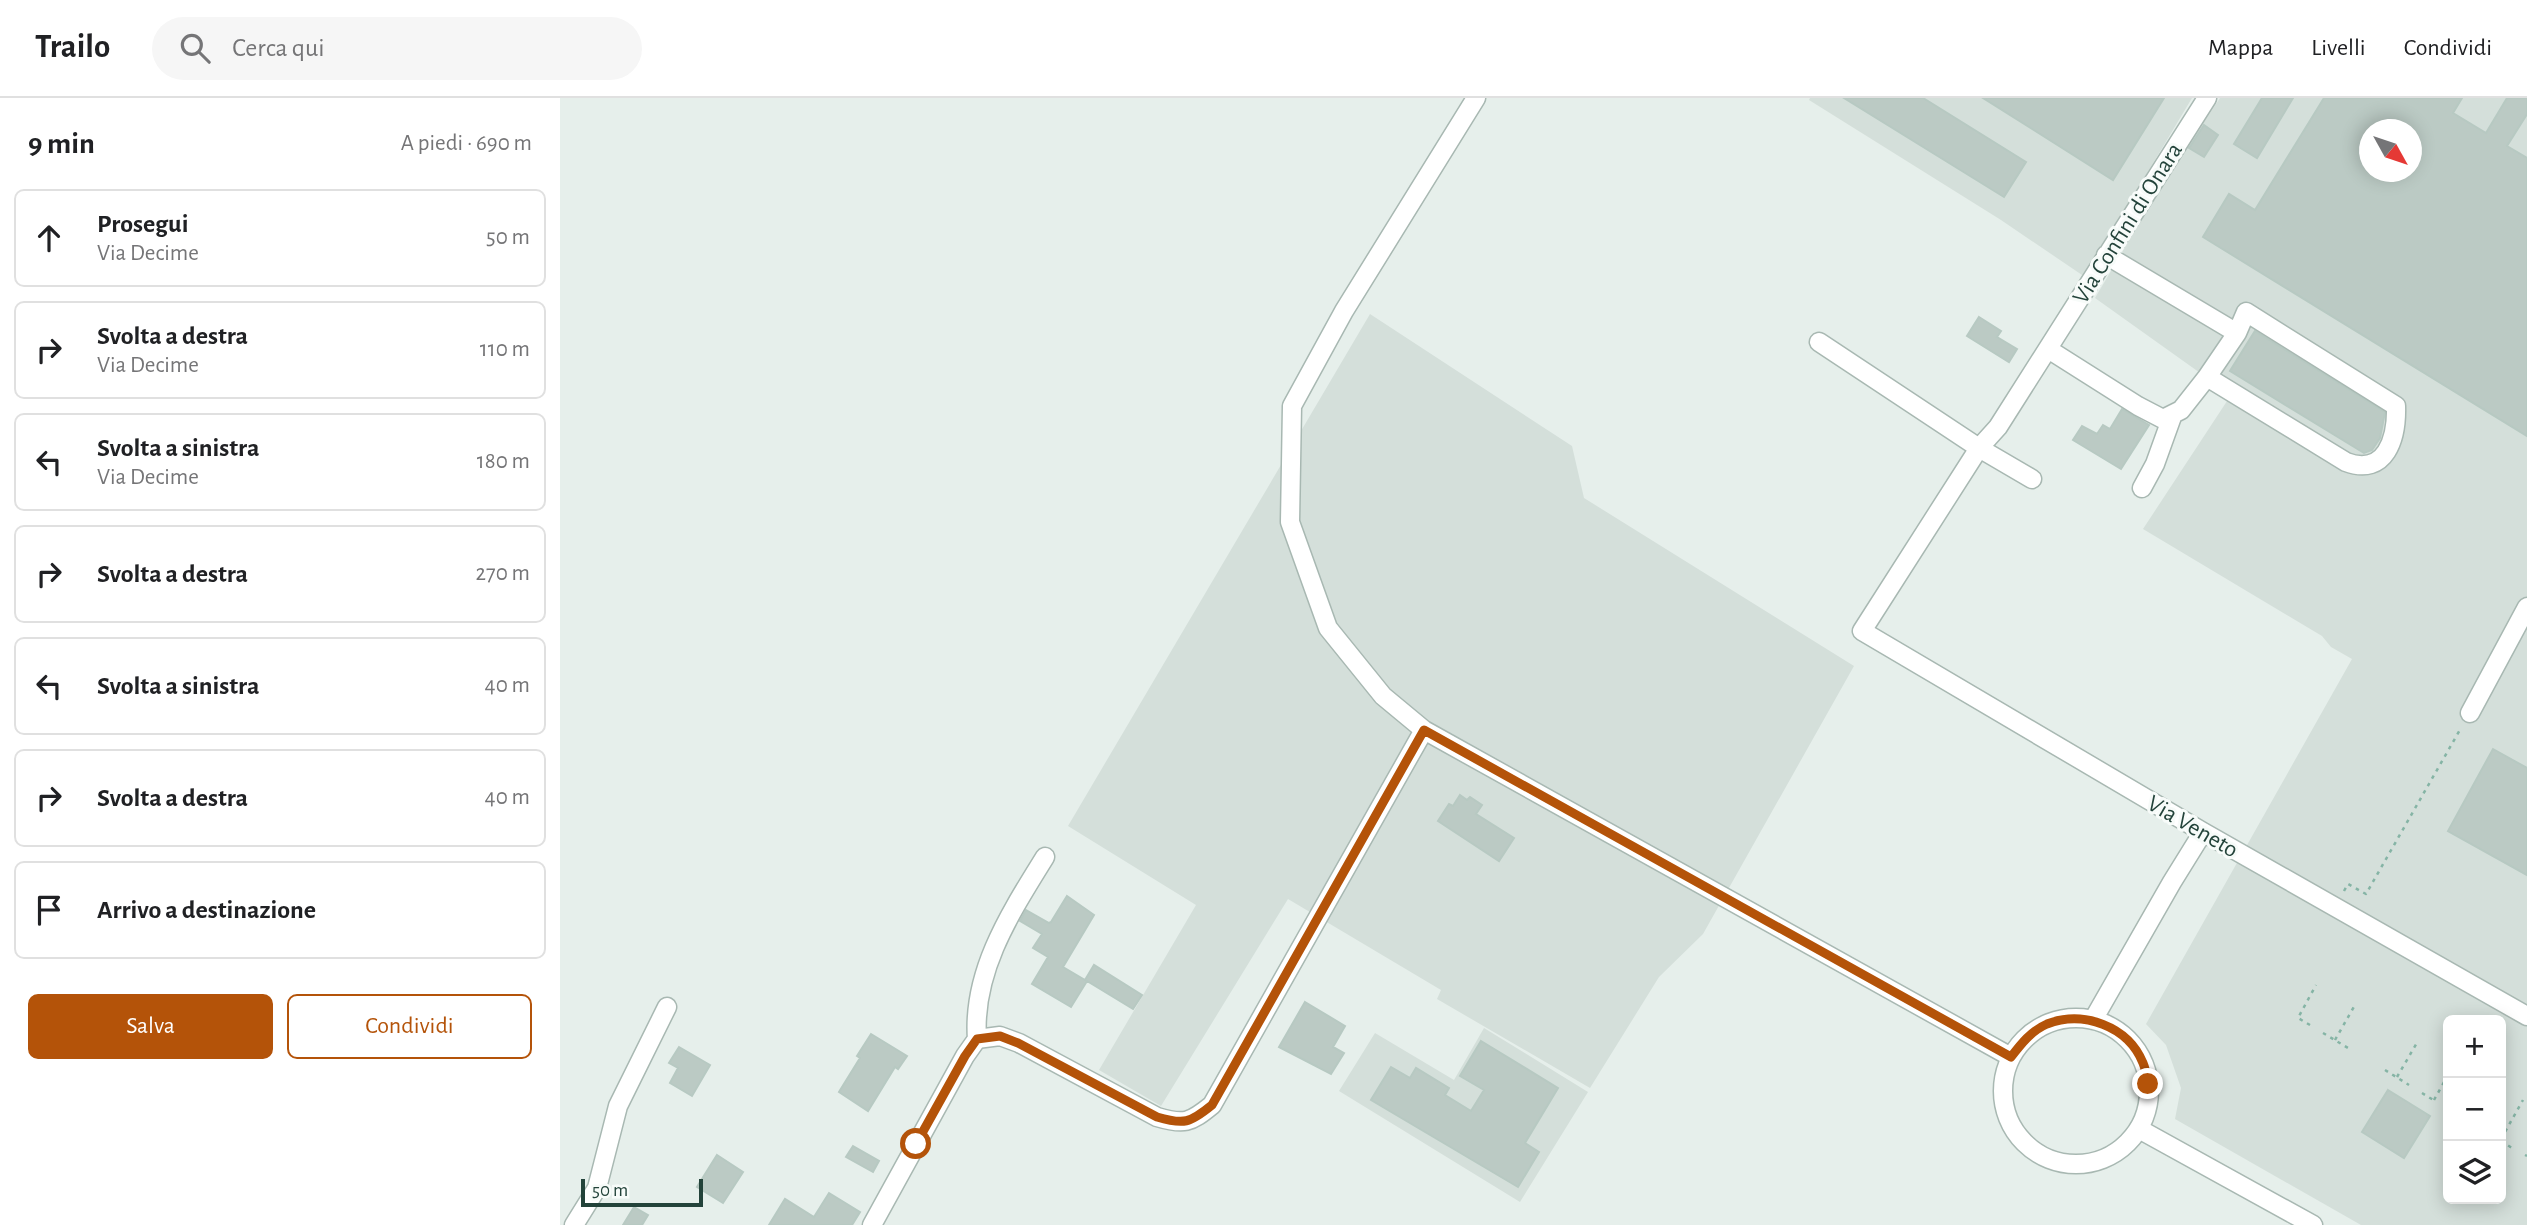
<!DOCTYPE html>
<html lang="it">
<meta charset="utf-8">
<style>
:root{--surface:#fff;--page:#f6f6f6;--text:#202124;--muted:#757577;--line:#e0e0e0;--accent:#b45309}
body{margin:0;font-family:"Alegreya Sans",sans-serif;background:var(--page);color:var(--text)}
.controls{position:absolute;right:21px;bottom:21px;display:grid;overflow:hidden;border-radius:10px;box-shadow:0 4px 18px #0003}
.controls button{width:63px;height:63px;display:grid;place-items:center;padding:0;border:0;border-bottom:2px solid var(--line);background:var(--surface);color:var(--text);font:35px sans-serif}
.compass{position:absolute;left:1799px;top:21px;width:63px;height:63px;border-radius:50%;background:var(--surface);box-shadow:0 4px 18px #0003;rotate:130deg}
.scale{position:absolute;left:21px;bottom:18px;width:122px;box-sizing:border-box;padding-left:7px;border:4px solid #23433a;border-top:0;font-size:19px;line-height:24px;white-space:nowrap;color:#23433a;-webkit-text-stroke:5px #f7fbf9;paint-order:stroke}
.stop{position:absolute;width:21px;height:21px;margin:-16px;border:5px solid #b45309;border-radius:50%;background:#fff}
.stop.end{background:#b45309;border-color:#fff;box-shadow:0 2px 7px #0008}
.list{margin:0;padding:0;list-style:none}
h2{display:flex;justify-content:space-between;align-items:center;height:91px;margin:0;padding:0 28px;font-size:30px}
h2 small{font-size:23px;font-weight:400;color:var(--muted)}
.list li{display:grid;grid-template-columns:46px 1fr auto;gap:21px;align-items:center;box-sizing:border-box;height:98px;margin:0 14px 14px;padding:0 14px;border:2px solid var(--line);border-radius:10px}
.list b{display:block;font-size:26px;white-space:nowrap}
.list p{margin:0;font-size:23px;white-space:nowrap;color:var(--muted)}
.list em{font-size:23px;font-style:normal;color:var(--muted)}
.actions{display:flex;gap:14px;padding:21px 28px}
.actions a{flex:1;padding:16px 0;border:2px solid var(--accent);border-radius:10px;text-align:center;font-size:24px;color:var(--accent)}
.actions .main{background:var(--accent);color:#fff}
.icon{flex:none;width:38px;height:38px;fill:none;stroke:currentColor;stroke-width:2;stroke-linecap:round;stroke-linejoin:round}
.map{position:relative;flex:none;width:1967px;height:1127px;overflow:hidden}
header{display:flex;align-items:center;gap:42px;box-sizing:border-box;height:98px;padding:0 35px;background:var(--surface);border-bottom:2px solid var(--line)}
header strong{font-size:33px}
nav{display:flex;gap:38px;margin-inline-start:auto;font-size:24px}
.search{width:490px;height:63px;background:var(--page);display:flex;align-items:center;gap:18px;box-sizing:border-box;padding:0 24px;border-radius:38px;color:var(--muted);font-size:26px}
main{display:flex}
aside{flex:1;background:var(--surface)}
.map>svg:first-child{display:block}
.built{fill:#d4dfda;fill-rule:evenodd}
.building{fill:#bbcac4;stroke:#b7c9c2;stroke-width:2;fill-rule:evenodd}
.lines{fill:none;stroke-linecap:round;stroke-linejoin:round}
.minor-casing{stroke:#a8b8b2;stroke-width:21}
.path{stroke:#85b4a5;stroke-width:2.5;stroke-dasharray:3.5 5;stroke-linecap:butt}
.minor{stroke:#fff;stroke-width:18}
.route{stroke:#b45309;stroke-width:9}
.labels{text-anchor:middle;stroke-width:6;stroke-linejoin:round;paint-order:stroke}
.street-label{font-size:24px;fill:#23433a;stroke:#f7fbf9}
</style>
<header>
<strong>Trailo</strong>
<div class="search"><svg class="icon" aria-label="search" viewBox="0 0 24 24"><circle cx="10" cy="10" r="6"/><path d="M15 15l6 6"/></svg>Cerca qui</div>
<nav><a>Mappa</a><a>Livelli</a><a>Condividi</a></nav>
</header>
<main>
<aside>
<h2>9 min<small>A piedi · 690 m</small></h2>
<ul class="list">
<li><svg class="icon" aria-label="ahead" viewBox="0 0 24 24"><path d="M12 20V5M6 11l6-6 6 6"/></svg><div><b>Prosegui</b><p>Via Decime</p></div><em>50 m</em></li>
<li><svg class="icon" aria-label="right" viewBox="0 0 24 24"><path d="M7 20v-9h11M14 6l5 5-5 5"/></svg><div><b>Svolta a destra</b><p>Via Decime</p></div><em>110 m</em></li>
<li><svg class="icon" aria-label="left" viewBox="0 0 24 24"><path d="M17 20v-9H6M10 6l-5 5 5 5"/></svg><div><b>Svolta a sinistra</b><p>Via Decime</p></div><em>180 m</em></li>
<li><svg class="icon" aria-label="right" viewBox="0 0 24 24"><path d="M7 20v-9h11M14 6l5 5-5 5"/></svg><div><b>Svolta a destra</b></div><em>270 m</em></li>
<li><svg class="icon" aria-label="left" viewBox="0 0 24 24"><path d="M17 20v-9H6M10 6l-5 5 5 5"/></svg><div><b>Svolta a sinistra</b></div><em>40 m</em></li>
<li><svg class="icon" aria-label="right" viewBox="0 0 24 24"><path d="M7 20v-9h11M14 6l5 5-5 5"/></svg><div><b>Svolta a destra</b></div><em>40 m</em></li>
<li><svg class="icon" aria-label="arrive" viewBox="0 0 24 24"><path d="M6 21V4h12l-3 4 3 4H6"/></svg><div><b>Arrivo a destinazione</b></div></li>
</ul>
<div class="actions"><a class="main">Salva</a><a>Condividi</a></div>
</aside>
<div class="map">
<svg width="1967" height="1127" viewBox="0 0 1967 1127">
<rect width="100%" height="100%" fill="#e6efeb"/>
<path class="built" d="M 1250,0 L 1632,0 L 1525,179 L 1441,122 L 1249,2 Z
M 1660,0 L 1967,0 L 1967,1127 L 1801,1127 L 1615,1021 L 1621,990 L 1606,947 L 1586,926 L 1792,561 L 1771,549 L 1762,538 L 1583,431 L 1671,297 L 1535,200 L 1600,90 ZM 1810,32 L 1852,32 L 1852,74 L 1810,74 ZM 1888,922 L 1941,922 L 1941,1101 L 1888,1101 Z
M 810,216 L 1012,348 L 1024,400 L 1294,568 L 1143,836 L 1099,879 L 1030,990 L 877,901 L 881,892 L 728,801 L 601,1008 L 539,972 L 636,807 L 508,728 Z
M 924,930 L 1028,994 L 960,1104 L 779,993 L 815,935 L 894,982 Z"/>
<path class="building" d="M 1284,0 L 1363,0 L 1466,64 L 1444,99 Z
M 1423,0 L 1604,0 L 1553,82 Z
M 1702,0 L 1733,0 L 1697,60 L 1674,46 Z
M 1764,0 L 1902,0 L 1893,15 L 1926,35 L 1947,0 L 1967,0 L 1967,16 L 1947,48 L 1967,60 L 1967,338 L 1643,139 L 1669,96 L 1695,112 ZM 1810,32 L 1852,32 L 1852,74 L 1810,74 Z
M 1644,27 L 1658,37 L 1644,59 L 1629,50 Z
M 1419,219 L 1441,233 L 1437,239 L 1457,251 L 1449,264 L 1407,238 Z
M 1695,233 L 1825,314 L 1820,340 L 1812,352 L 1804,355 L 1670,273 Z
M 1562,311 L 1589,327 L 1561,371 L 1513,342 L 1522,328 L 1537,336 L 1543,327 L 1550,331 Z
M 1933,651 L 1967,670 L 1967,777 L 1888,733 Z
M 900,697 L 907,702 L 910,699 L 922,707 L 916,716 L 954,740 L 939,763 L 878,723 L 889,706 L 893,708 Z
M 507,798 L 534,817 L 503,869 L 525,882 L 534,867 L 582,897 L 573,911 L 527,883 L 511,909 L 472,886 L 488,859 L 473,850 L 482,836 L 460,823 L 466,812 L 489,825 L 491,824 Z
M 745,904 L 785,928 L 773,949 L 784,955 L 771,976 L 719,949 Z
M 311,936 L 347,958 L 338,971 L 335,969 L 308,1013 L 279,994 L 300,960 L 297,958 Z
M 921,943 L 998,990 L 965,1045 L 979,1054 L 958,1089 L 811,1002 L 831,969 L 850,980 L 856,970 L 889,990 L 885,997 L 911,1013 L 924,992 L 900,978 Z
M 119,949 L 150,967 L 132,998 L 110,985 L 118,970 L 109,965 Z
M 1828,992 L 1870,1018 L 1844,1060 L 1802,1034 Z
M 293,1048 L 319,1063 L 313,1074 L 286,1059 Z
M 157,1057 L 183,1074 L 163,1105 L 137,1089 Z
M 269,1095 L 300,1114 L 292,1127 L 209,1127 L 225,1101 L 254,1119 Z
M 74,1109 L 88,1117 L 82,1127 L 63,1127 Z"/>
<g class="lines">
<g class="minor-casing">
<path id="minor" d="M 916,0 L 784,213 L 732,308 L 730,424 L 768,530 L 823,598 L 864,632 L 1451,959
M 1647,0 L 1438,329 L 1419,350 L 1302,533 L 1643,734 L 1967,918
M 1546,157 L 1677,235 L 1647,279 L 1786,364 C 1826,379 1837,340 1836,308 L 1686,214 L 1677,235
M 1259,244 L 1419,350 L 1472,381
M 1488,251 L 1578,308 L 1603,321 L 1621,312 L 1647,279
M 1582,390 L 1595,366 L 1613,316
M 1910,615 L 1967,509
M1443 993a73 73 0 1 1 146 0a73 73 0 1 1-146 0Z
M 1533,922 L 1612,784 L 1643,734
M 417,941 C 412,873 451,814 485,759
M 1579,1031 L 1753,1127
M 14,1127 L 37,1090 L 58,1008 L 107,909
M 312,1127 L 405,958 L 417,941 L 440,938 L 459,945 L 597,1019 C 624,1027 630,1025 652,1007 L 864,632"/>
</g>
<path class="path" d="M 1784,793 L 1788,786 L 1806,796 L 1901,630
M 1750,927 L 1738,920 L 1756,887
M 1763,935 L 1788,950
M 1775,942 L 1795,907
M 1825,972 L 1849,987
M 1837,979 L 1858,943
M 1862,995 L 1875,1003
M 1874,1002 L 1888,977
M 1941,1041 L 1963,1002
M 1941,1043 L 1952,1050
M 1965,1057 L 1967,1058"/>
<use href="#minor" class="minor"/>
</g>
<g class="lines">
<path class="route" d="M 356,1046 L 405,958 L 417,941 L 440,938 L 458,945 L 597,1019 C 624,1027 630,1025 652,1007 L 864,632 L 1451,959 C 1461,946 1471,933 1487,926 C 1523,912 1568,928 1583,965 C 1586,972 1587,980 1588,986"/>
</g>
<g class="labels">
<g class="street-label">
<text transform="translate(1567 125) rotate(-58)" y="8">Via Confini di Onara</text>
<text transform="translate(1633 728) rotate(30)" y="8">Via Veneto</text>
</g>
</g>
</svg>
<div class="controls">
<button>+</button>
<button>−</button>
<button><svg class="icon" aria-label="layers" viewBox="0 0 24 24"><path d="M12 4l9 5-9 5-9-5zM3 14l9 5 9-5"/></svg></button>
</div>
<svg class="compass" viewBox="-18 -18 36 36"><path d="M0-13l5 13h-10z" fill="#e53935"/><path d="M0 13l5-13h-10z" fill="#757577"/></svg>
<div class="scale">50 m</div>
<div class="stop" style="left:356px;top:1046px"></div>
<div class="stop end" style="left:1588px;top:986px"></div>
</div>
</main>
